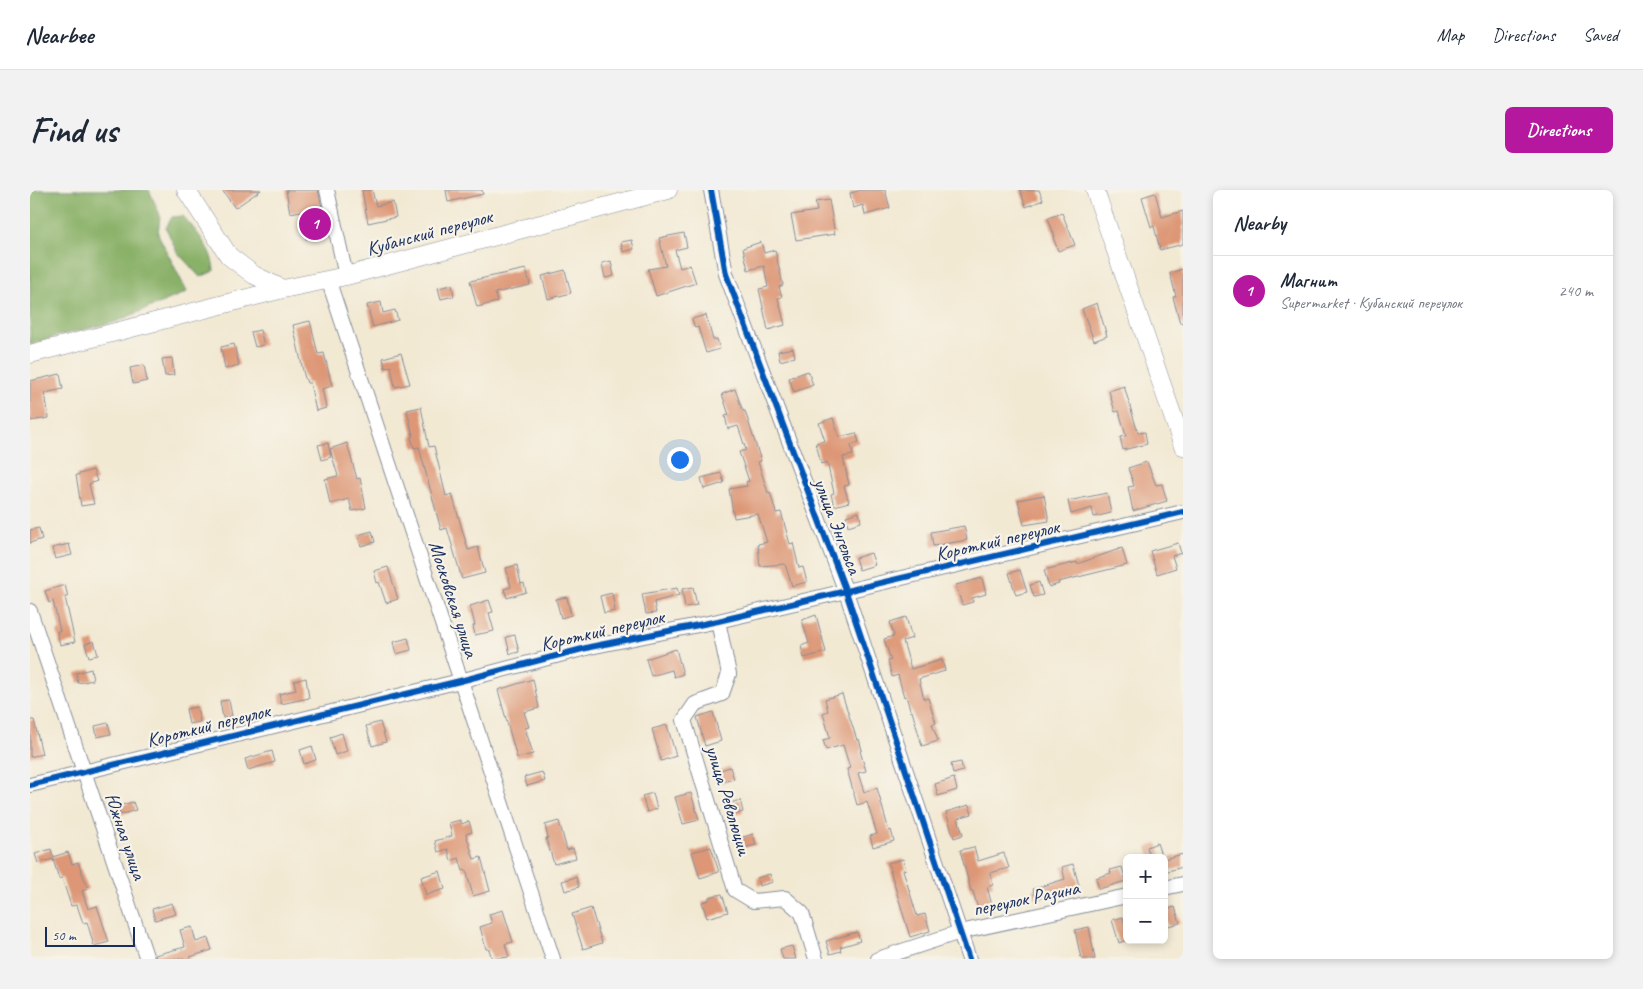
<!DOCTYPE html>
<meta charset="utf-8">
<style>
:root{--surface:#fff;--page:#f2f2f3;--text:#1f2937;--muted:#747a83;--line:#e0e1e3;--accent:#b5179e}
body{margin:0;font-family:Caveat,sans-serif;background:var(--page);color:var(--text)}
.controls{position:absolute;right:15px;bottom:15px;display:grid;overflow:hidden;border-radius:8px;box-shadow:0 2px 8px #0003}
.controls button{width:45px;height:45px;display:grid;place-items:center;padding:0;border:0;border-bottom:1px solid var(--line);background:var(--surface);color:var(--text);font:25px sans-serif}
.scale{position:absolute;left:15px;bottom:12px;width:90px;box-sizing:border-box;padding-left:5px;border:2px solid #1b2f5e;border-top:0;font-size:14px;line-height:18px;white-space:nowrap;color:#1b2f5e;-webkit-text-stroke:4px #f7f3e8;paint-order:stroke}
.you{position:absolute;left:649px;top:269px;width:18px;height:18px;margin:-12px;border:4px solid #fff;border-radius:50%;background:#1a73e8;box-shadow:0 0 0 8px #1a73e833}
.badge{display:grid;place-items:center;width:32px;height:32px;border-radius:50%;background:var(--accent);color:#fff;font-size:16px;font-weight:700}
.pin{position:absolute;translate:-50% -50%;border:2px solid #fff;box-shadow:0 1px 5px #0006}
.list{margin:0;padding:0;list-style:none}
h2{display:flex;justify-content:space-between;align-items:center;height:65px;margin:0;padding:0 20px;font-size:21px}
h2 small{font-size:16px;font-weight:400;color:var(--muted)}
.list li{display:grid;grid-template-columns:32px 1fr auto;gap:15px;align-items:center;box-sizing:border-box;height:70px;padding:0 20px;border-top:1px solid var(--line)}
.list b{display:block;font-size:19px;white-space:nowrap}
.list p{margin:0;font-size:16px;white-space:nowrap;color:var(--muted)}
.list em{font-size:16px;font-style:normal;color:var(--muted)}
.map{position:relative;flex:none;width:1153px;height:769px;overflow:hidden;border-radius:8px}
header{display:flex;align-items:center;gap:30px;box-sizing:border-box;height:70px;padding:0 25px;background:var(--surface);border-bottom:1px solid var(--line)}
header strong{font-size:24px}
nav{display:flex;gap:28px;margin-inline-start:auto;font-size:18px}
.intro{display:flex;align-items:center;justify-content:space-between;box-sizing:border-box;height:120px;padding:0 30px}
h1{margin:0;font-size:35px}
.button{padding:12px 22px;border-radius:8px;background:var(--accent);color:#fff;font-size:18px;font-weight:700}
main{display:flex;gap:30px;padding:0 30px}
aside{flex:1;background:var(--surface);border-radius:8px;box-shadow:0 2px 8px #0003}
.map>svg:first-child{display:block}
.forest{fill:#89b167;stroke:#527062}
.building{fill:#dd9776}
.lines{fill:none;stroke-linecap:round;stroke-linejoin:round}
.minor-casing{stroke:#868c98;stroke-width:16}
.tertiary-casing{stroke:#868c98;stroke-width:19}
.minor{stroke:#fff;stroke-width:14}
.tertiary{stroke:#fff;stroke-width:18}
.cycleway-casing{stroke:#f7f3e8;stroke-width:9}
.cycleway{stroke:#0057b8;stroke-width:6}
.labels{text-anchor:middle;stroke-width:4.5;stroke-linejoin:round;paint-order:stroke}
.street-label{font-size:20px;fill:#1b2f5e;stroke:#f7f3e8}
</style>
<header>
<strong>Nearbee</strong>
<nav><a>Map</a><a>Directions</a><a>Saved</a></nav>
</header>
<div class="intro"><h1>Find us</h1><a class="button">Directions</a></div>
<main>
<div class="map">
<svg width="1153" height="769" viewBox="0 0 1153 769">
<rect width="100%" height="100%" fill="#f7f3e8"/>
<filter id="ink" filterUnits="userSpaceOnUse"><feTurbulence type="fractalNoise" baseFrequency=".02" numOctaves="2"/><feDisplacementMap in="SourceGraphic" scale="10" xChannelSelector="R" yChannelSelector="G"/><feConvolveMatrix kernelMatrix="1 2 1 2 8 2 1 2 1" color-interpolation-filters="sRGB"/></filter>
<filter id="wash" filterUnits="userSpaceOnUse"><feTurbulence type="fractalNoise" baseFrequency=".0096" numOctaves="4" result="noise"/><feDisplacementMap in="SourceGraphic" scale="20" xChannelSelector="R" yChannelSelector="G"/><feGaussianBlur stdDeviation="1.12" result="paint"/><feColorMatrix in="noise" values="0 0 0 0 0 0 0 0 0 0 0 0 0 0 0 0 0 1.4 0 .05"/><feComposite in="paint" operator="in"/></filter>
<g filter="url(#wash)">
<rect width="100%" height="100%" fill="#f2e9d3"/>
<path class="forest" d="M 0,0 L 119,0 L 130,25 L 128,44 L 157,102 L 85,132 L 27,146 L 0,155 Z
M 153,26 C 167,42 183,60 184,81 L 170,87 L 147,62 L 136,38 L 142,27 Z"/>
<g id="blocks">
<path class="building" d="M 192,0 L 231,0 L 205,18 Z
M 256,0 L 288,0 L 298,44 L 276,49 L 271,21 L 260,23 Z
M 332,0 L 342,0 L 346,16 L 363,12 L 366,27 L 338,33 Z
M 416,0 L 452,0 L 453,4 L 418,12 Z
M 832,0 L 855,0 L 860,18 L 835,25 L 833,15 L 823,18 L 820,3 Z
M 990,0 L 1009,0 L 1013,10 L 996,17 Z
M 1125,3 L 1132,27 L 1153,21 L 1153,54 L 1130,60 L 1124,36 L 1121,37 L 1112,7 Z
M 799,10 L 805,44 L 766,50 L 761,25 L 787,21 L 785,12 Z
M 1032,23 L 1045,55 L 1028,61 L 1023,47 L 1025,47 L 1018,28 Z
M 654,43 L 657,57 L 645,60 L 650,78 L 660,75 L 666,93 L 626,106 L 618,79 L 636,76 L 629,48 Z
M 602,50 L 604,59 L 593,62 L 591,52 Z
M 731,52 L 734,63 L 745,60 L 753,95 L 749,97 L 752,107 L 748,108 L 755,135 L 738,140 L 729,99 L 738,97 L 734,76 L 718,80 L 713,58 Z
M 581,71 L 584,86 L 575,88 L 572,73 Z
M 496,79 L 500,95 L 465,103 L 467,112 L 447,117 L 440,91 Z
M 1153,79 L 1153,133 L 1150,133 L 1143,107 L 1146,106 L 1140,83 Z
M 535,80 L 541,103 L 518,109 L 512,86 Z
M 422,95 L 424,106 L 411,109 L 408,98 Z
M 351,112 L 353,123 L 365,120 L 368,130 L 343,137 L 337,115 Z
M 1067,113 L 1077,146 L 1064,151 L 1052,119 Z
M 676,125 L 683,150 L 687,149 L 690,159 L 676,163 L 668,137 L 665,138 L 662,129 Z
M 280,131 L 288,164 L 294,163 L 302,196 L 292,199 L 296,218 L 286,221 L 280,193 L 277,193 L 274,185 L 263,135 Z
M 230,140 L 234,155 L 225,157 L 221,142 Z
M 204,154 L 209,175 L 195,179 L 191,157 Z
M 763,158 L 765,167 L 750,171 L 748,161 Z
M 371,163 L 380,194 L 365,197 L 361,176 L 355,178 L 353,168 Z
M 142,168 L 144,185 L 135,186 L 132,169 Z
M 114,175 L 117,191 L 103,194 L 100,178 Z
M 778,181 L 783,195 L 764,202 L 759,188 Z
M 30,184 L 33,199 L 15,203 L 19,228 L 0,231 L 0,191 Z
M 1094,196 L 1108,243 L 1115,242 L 1117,254 L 1093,260 L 1090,247 L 1096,246 L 1089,221 L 1085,222 L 1079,201 Z
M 705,199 L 713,221 L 715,221 L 731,271 L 728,272 L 738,303 L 740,302 L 746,323 L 751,322 L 760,354 L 763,353 L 769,378 L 773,377 L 777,392 L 762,396 L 755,374 L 730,376 L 728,354 L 737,352 L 728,324 L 704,328 L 699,299 L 717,296 L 716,292 L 719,291 L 709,262 L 716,260 L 708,236 L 698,239 L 695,226 L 699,225 L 692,204 Z
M 391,217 L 399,257 L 404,256 L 416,306 L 422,304 L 438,360 L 448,357 L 455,383 L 432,389 L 417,338 L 411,340 L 389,257 L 384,258 L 381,247 L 383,246 L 377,220 Z
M 803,228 L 809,247 L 826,243 L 829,252 L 821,255 L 823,265 L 813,267 L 819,295 L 814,296 L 819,312 L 804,316 L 801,304 L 804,303 L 797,272 L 791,274 L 786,253 L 795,251 L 789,233 Z
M 298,253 L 301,267 L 292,270 L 288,255 Z
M 317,253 L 327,289 L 330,288 L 336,318 L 322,321 L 319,309 L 300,314 L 295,289 L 308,286 L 300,259 Z
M 1117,272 L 1126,295 L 1132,294 L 1137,311 L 1103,321 L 1098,297 L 1104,296 L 1098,278 Z
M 63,280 L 67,291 L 59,294 L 64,314 L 51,316 L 46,285 Z
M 691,283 L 694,293 L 674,299 L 671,288 Z
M 1077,303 L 1081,323 L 1064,327 L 1062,318 L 1041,324 L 1038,311 Z
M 1014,305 L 1019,331 L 994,335 L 988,310 Z
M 829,322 L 831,332 L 818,336 L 816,326 Z
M 934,336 L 937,350 L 903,356 L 901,342 Z
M 9,338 L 12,349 L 0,353 L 0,340 Z
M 342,341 L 345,352 L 331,356 L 328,345 Z
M 1148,353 L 1151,363 L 1142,366 L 1146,378 L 1127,384 L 1120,361 Z
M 39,354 L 42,365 L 25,369 L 22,358 Z
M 1092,358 L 1097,375 L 1028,392 L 1029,394 L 1019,397 L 1014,380 L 1047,372 L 1047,374 Z
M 841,363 L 845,375 L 829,380 L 825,368 Z
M 487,375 L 491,394 L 494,393 L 496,402 L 477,408 L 474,399 L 481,397 L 476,378 Z
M 358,377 L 368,409 L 356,413 L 349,392 L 347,393 L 344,381 Z
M 990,380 L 997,402 L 986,405 L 979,383 Z
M 952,388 L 956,404 L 942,408 L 943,412 L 932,415 L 926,395 Z
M 1009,392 L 1013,405 L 1004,407 L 1000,395 Z
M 35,395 L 38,407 L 35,407 L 45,452 L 30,455 L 27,441 L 30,441 L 23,411 L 19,413 L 15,401 Z
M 663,397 L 667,415 L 655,417 L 652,399 Z
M 647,398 L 649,405 L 624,412 L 626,423 L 616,424 L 612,404 Z
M 582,403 L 585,421 L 574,423 L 570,406 Z
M 537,407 L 541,425 L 531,428 L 526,409 Z
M 459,410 L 463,422 L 459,423 L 464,441 L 445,445 L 443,436 L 445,435 L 440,416 Z
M 786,425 L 796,462 L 774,468 L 771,456 L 779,453 L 772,430 Z
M 876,427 L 882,448 L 873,451 L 881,479 L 912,470 L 915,481 L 889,489 L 894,509 L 898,508 L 906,533 L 902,534 L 908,551 L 892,556 L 882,521 L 881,522 L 876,506 L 874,507 L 868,485 L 862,487 L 858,471 L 861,470 L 854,449 L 864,446 L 860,432 Z
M 485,445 L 489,462 L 480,464 L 476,447 Z
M 378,448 L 381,460 L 366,464 L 363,452 Z
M 64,451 L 68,465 L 59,467 L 55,454 Z
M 646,459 L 653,484 L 644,487 L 642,480 L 621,486 L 616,469 Z
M 61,479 L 63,490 L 48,493 L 46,483 Z
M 276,488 L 279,508 L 251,514 L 249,504 L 266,500 L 264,491 Z
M 503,489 L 509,518 L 494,522 L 499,537 L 495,538 L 503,564 L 487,568 L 468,500 Z
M 812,504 L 827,550 L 829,549 L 832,560 L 830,561 L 836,581 L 828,583 L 834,602 L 847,598 L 859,641 L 861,640 L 864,651 L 843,657 L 840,646 L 847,644 L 837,612 L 827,615 L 817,579 L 820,578 L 813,555 L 796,560 L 793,550 L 800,548 L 793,523 L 798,521 L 795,509 Z
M 199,510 L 202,526 L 193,528 L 190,511 Z
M 167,517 L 170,532 L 159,534 L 156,519 Z
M 683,522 L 691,551 L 675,556 L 667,527 Z
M 0,530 L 4,530 L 12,564 L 0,567 Z
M 350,532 L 356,552 L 342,556 L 336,536 Z
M 78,533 L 81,544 L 67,547 L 65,536 Z
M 637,535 L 646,566 L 631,571 L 622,539 Z
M 312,543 L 317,561 L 305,565 L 300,547 Z
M 282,556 L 286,570 L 274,574 L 270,560 Z
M 242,561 L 245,572 L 218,580 L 215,569 Z
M 931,572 L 933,581 L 923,584 L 921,574 Z
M 700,577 L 704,589 L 688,593 L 684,582 Z
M 512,582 L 515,591 L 497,596 L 494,587 Z
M 924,588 L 927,600 L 908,606 L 905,594 Z
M 623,603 L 627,619 L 617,622 L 612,606 Z
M 661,603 L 669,630 L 653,634 L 645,607 Z
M 710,610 L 713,622 L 698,626 L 694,615 Z
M 103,612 L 106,620 L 90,625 L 88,616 Z
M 939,615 L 942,624 L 928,628 L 933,645 L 924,648 L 916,622 Z
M 430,630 L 432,634 L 439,631 L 442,642 L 436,644 L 444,669 L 451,667 L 460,701 L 443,706 L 436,680 L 433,681 L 429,668 L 421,671 L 418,659 L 408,662 L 405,651 L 422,646 L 419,633 Z
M 529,631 L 537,660 L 543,658 L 546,668 L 524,674 L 516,648 L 518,648 L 515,635 Z
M 723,644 L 726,655 L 710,659 L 707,649 Z
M 1127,653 L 1132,668 L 1120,668 L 1117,657 Z
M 681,657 L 689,682 L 670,688 L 662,662 Z
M 944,657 L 948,671 L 974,663 L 979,678 L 960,683 L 963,695 L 957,697 L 963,719 L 949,723 L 943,701 L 941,701 L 930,660 Z
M 21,659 L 23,667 L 38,662 L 42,674 L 48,672 L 58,699 L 52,701 L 58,719 L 67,716 L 79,752 L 64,756 L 57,732 L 53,733 L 47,715 L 41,716 L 32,688 L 29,689 L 23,669 L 8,673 L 5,664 Z
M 1153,664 L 1153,677 L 1134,682 L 1134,669 Z
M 873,669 L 876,679 L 873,680 L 887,726 L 895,724 L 900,741 L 880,747 L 858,673 Z
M 1043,674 L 1050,699 L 1039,703 L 1039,701 L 1023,705 L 1023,704 L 1006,709 L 1003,699 L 1035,689 L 1032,677 Z
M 1092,677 L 1096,691 L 1069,699 L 1066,688 L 1081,683 L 1080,680 Z
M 410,681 L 415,699 L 396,705 L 391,687 Z
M 740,684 L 743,692 L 729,696 L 727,688 Z
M 546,687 L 549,697 L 535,701 L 532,691 Z
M 692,704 L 698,722 L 677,728 L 672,712 L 679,710 L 679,707 Z
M 142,713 L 146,724 L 125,730 L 122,719 Z
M 1145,717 L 1150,733 L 1138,736 L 1134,720 Z
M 561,718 L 572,753 L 553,759 L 542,724 Z
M 473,720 L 483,752 L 475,754 L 479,767 L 462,769 L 459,759 L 456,759 L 450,737 L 462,733 L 459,724 Z
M 1093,727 L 1097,742 L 1097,750 L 1089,753 L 1082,730 Z
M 162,737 L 166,752 L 178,748 L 182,760 L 160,767 L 160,769 L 126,769 L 125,765 L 155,757 L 150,740 Z
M 1059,737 L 1065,769 L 1051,769 L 1045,740 Z
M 827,742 L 830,751 L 810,757 L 811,761 L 800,764 L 796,751 Z
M 762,756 L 766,769 L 753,769 L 750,759 Z"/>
</g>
</g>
<g filter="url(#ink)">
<use href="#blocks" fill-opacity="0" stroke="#868c98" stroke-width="1"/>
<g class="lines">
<g class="minor-casing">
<path id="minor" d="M 297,0 L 316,86
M 681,0 L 696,84 L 816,402 L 939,769
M 298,89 L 523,769
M 0,421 L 117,769
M 688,431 L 699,484 L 692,504 L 665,514 L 654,530 L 705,700 L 723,711 L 755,708 L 772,723 L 786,769
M 0,595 L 430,491 L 560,457 L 688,431 L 1153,322
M 1134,698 L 1153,694
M 848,769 L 930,742 L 1097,706"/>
</g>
<g class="tertiary-casing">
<path id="tertiary" d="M 156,0 L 199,66 L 224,85 L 253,99
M 1065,0 L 1153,256
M 0,164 L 253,99 L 316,86 L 638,0"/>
</g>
<use href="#minor" class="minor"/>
<use href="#tertiary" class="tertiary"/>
<g class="cycleway-casing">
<path id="cycleway" d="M 681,0 L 696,84 L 816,402 L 939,769
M 0,595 L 430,491 L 560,457 L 688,431 L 1153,322"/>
</g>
<use href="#cycleway" class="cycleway"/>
</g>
</g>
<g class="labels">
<g class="street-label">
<text transform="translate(399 42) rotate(-15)" y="7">Кубанский переулок</text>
<text transform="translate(808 336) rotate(69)" y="7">улица Энгельса</text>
<text transform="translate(967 350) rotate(-13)" y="7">Короткий переулок</text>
<text transform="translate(424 409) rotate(72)" y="7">Московская улица</text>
<text transform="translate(572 440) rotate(-13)" y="7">Короткий переулок</text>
<text transform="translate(178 535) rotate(-14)" y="7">Короткий переулок</text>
<text transform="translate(699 610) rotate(73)" y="7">улица Революции</text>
<text transform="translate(96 646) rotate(71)" y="7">Южная улица</text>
<text transform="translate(996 708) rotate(-12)" y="7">переулок Разина</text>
</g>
</g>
</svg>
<div class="controls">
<button>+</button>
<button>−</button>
</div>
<div class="scale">50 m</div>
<div class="you"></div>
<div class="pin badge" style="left:285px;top:34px">1</div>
</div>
<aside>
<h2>Nearby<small></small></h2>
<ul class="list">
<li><span class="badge">1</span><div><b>Магнит</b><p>Supermarket · Кубанский переулок</p></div><em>240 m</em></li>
</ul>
</aside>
</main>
